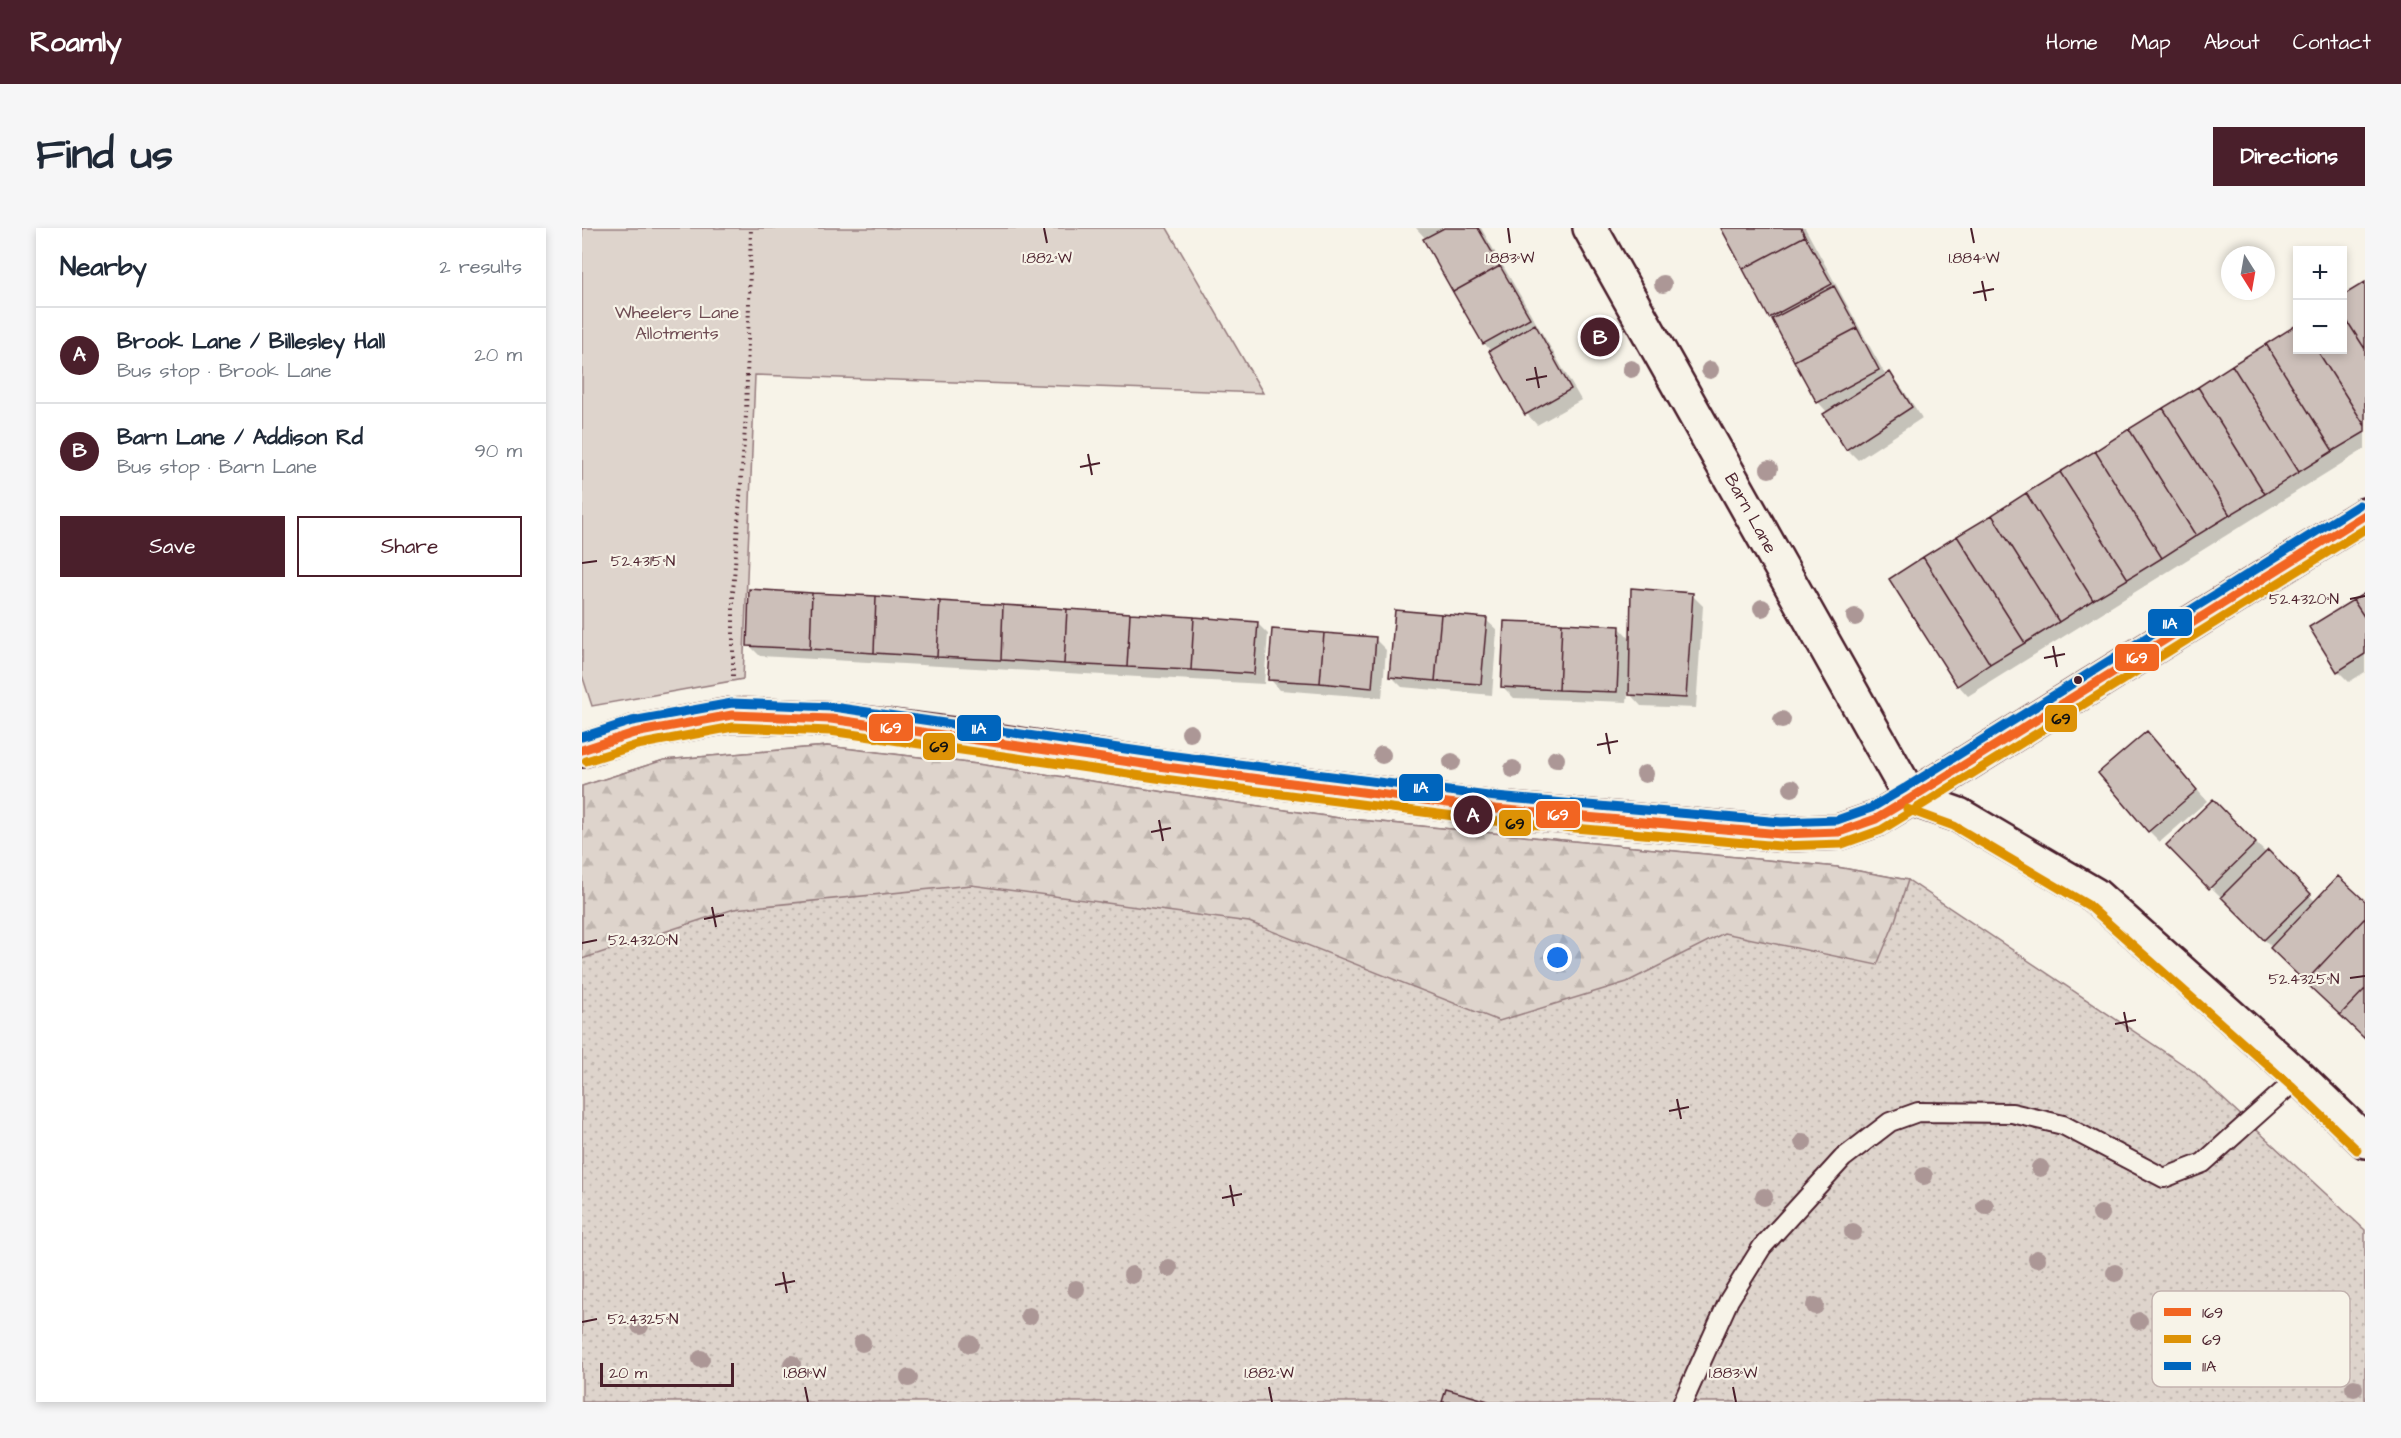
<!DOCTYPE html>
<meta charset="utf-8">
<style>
:root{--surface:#fff;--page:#f6f6f7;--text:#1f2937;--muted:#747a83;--line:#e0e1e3;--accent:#4a1f2b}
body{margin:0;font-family:"Architects Daughter",sans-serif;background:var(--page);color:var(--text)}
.controls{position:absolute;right:18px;top:18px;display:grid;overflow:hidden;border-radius:0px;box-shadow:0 3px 9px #0003}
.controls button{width:54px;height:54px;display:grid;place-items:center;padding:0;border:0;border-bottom:2px solid var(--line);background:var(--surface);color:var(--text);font:30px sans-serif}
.compass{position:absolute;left:1639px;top:18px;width:54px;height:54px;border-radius:50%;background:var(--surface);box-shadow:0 3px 9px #0003;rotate:169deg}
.scale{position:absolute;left:18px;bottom:15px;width:134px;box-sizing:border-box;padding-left:6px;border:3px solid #4a1f2b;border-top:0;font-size:16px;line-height:21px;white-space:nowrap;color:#4a1f2b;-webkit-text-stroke:4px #f7f3e8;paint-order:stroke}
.you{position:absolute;left:976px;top:730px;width:21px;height:21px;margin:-15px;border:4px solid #fff;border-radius:50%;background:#1a73e8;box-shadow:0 0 0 9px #1a73e833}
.badge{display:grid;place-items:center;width:39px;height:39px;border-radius:50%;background:var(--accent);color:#fff;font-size:20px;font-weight:700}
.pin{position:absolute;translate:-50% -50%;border:3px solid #fff;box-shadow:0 2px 6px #0006}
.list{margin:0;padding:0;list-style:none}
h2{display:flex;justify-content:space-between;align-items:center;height:78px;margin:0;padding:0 24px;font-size:26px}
h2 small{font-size:20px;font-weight:400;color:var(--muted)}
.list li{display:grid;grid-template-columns:39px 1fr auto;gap:18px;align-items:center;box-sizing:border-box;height:96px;padding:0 24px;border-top:2px solid var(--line)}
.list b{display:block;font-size:22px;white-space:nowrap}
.list p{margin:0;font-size:20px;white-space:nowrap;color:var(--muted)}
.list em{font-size:20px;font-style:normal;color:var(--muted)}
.actions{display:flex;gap:12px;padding:18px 24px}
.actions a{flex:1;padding:14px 0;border:2px solid var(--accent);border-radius:0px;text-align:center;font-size:21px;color:var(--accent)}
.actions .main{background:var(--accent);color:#fff}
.map{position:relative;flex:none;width:1783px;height:1174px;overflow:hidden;border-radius:0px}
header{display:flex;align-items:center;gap:36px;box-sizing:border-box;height:84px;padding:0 30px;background:var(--accent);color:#fff}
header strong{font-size:28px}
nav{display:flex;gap:33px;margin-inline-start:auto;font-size:21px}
.intro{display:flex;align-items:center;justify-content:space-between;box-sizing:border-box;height:144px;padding:0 36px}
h1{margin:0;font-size:42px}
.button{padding:15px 27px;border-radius:0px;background:var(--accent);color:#fff;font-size:21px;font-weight:700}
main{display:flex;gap:36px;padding:0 36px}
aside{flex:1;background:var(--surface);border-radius:0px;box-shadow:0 3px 9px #0003}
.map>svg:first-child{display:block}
.grass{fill:url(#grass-dots);stroke:#947a7c;stroke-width:1.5}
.forest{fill:url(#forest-firs);stroke:#947a7c;stroke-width:1.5}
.garden{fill:#ded4cc;stroke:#947a7c;stroke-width:1.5}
.shadow{fill:#0003}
.building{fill:#ccbfb9;stroke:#4a1f2b;stroke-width:1.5}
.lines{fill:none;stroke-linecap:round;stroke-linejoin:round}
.service-casing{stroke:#4a1f2b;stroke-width:22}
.minor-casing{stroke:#4a1f2b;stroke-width:38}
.secondary-casing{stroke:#4a1f2b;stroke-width:38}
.path{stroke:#4a1f2b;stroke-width:4;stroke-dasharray:1.5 4.5;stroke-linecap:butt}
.service{stroke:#f7f3e8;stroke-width:18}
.minor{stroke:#f7f3e8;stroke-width:33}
.secondary{stroke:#f7f3e8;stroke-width:33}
.bus-1-casing{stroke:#f7f3e8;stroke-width:14}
.bus-2-casing{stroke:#f7f3e8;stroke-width:14}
.bus-3-casing{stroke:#f7f3e8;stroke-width:14}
.bus-1{stroke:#f26522;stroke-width:9}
.bus-2{stroke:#dd9206;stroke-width:9}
.bus-3{stroke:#0065bd;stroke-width:9}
.tree{fill:#ac9796}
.ticks{fill:none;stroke:#4a1f2b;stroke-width:2}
.bus-dot{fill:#4a1f2b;stroke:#f7f3e8;stroke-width:2}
.labels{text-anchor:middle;stroke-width:4.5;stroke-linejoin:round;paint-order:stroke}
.park-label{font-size:18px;fill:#6f4c53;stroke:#f7f3e8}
.street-label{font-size:18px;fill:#4a1f2b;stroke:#f7f3e8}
.key{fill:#f7f3e8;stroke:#c3b3af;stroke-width:1.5}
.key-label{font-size:16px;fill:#4a1f2b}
.ticks-label{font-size:15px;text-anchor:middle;fill:#4a1f2b;stroke:#f7f3e8;stroke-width:4.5;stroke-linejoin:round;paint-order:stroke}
.line-badge{stroke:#f7f3e8;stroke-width:2}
.badge-label{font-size:16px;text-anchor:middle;font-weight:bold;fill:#fff}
.pale-badge-label{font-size:16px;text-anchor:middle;font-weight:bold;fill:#111}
</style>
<header>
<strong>Roamly</strong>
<nav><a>Home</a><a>Map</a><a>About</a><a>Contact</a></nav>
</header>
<div class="intro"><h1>Find us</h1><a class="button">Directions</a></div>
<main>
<aside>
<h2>Nearby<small>2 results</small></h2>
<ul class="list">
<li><span class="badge">A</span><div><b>Brook Lane / Billesley Hall</b><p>Bus stop · Brook Lane</p></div><em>20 m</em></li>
<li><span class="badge">B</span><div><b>Barn Lane / Addison Rd</b><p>Bus stop · Barn Lane</p></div><em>90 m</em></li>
</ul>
<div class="actions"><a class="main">Save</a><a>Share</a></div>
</aside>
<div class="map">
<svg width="1783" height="1174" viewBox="0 0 1783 1174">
<defs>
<pattern id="grass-dots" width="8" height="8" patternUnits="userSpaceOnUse" patternTransform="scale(1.5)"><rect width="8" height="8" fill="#ded4cc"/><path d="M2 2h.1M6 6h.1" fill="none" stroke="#c0b6af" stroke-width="1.8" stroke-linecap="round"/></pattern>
<pattern id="forest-firs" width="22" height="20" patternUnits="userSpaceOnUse" patternTransform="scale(1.5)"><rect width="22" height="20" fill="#ded4cc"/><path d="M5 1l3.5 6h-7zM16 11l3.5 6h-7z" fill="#c0b6af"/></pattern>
</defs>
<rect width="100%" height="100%" fill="#f7f3e8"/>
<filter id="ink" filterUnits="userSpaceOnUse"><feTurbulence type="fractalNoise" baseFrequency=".0167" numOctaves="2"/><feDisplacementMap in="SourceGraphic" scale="12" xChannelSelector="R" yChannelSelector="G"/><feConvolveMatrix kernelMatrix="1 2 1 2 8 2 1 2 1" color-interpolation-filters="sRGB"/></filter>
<g filter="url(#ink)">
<path class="grass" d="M 245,518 L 395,536 L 757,590 L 1255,639 L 1326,652 L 1611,843 L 1783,1002 L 1783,1174 L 0,1174 L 0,558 L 82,532 Z"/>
<path class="forest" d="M 245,518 L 395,536 L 757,590 L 1255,639 L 1326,652 L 1312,696 L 1295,737 L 1142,705 L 1045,754 L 917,793 L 667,694 L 389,657 L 152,681 L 0,731 L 0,558 L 82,532 Z"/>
<path class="garden" d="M 0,0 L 585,0 L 681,165 L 173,147 L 161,451 L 10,478 L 0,447 Z"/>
<path class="shadow" d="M 834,0 L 899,0 L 999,172 L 955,197 L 945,186 L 909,123 L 902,115 L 844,11 Z
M 1138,0 L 1223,0 L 1304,148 L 1308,146 L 1318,157 L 1340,190 L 1276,232 L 1265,221 L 1246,185 L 1236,174 Z
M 1783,56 L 1783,221 L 1386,468 L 1376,457 L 1716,122 L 1760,122 Z
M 1783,366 L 1783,444 L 1767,454 L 1756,443 L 1729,400 Z
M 1110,367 L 1121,378 L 1114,480 L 1059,478 L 1046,464 L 1045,474 L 932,470 L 921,459 L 1037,399 L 1049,412 Z
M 904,392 L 915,402 L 910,467 L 820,459 L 809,448 Z
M 675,395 L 686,406 L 682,456 L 178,428 L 167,417 Z
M 793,411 L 804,422 L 800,470 L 698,462 L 688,451 Z
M 1575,516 L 1625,573 L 1578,614 L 1567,603 Z
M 1631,573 L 1734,674 L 1783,675 L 1783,810 L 1586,617 Z"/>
<path class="building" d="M 862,0 L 896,0 L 918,38 L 871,64 L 841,11 Z
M 1139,0 L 1219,0 L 1223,8 L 1161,41 Z
M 1223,8 L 1250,56 L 1187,90 L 1161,41 Z
M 918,38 L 948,90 L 901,116 L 871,64 Z
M 1783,54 L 1783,121 L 1760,85 L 1760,68 Z
M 1252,58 L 1275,100 L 1212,133 L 1190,91 Z
M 1760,85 L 1783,121 L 1783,198 L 1735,122 L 1760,122 Z
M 953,96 L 989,161 L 943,187 L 907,123 Z
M 1716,96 L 1716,122 L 1735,122 L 1783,198 L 1783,204 L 1751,223 L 1684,116 Z
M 1275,100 L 1297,142 L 1235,175 L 1212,133 Z
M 1684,116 L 1751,223 L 1717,244 L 1650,137 Z
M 1650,137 L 1717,244 L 1683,266 L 1616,159 Z
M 1308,144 L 1330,179 L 1264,222 L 1241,186 Z
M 1616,159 L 1683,266 L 1648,287 L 1581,180 Z
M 1581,180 L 1648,287 L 1614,308 L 1547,201 Z
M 1547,201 L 1614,308 L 1580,330 L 1513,223 Z
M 1513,223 L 1580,330 L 1546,351 L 1478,244 Z
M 1478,244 L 1546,351 L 1511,372 L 1444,265 Z
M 1444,265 L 1511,372 L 1477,394 L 1410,287 Z
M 1410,287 L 1477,394 L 1443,415 L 1375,308 Z
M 1375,308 L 1443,415 L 1408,436 L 1341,329 Z
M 1341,329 L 1408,436 L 1375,458 L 1307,351 Z
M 1049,360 L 1111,365 L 1104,470 L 1047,467 Z
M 167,361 L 230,365 L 228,421 L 165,418 Z
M 230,365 L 294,368 L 292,425 L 228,421 Z
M 1783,365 L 1783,390 L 1771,372 Z
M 294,368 L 358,373 L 355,429 L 292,425 Z
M 1771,372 L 1783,390 L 1783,426 L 1755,444 L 1727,399 Z
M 358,373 L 421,377 L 419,432 L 355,429 Z
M 421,377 L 485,381 L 482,436 L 419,432 Z
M 485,381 L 548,385 L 545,439 L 482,436 Z
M 813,382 L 859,386 L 853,453 L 807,449 Z
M 548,385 L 612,389 L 609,442 L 545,439 Z
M 859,386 L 905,390 L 899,456 L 853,453 Z
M 612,389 L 676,394 L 672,446 L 609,442 Z
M 922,393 L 980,395 L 977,462 L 919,459 Z
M 980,395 L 1038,398 L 1035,464 L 977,462 Z
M 690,401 L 742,405 L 738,455 L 686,452 Z
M 742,405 L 794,409 L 790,460 L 738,455 Z
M 1565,503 L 1615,562 L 1566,604 L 1516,545 Z
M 1631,571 L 1674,615 L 1627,661 L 1584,617 Z
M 1686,622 L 1729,666 L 1682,712 L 1639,669 Z
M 1756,648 L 1783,673 L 1783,690 L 1723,754 L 1688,720 Z
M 1783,690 L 1783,761 L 1758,787 L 1723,754 Z
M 1783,761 L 1783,811 L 1758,787 Z
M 864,1161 L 910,1174 L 860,1174 Z"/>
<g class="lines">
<g class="service-casing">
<path id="service" d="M 1101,1174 L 1147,1072 L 1180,1019 L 1261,930 L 1308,894 L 1336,884 L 1430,885 L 1481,897 L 1582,950 L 1621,935 L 1717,849"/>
</g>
<g class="minor-casing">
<path id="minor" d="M 1008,0 L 1329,570 L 1377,587 L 1513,667 L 1717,849 L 1783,913"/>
</g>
<g class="secondary-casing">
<path id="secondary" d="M 0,522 L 52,505 L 150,487 L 249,491 L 372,507 L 576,538 L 913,581 L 1199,606 L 1257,604 L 1294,591 L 1329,570 L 1783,287"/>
</g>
<path class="path" d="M 151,448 L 151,364 L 164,187 L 169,0"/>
<use href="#service" class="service"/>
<use href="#minor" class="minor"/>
<use href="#secondary" class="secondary"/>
<g class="bus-1-casing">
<path id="bus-1" d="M 0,522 L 52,505 L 150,487 L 249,491 L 576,538 L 913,581 L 1199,606 L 1257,604 L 1294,591 L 1329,570 L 1783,287"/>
</g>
<g class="bus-2-casing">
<path id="bus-2" d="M 4,533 L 55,517 L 151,499 L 248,503 L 574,550 L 911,593 L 1198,618 L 1260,616 L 1299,602 L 1335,580 L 1783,301
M 1325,581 L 1372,598 L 1506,677 L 1709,858 L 1775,922"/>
</g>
<g class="bus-3-casing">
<path id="bus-3" d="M 0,509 L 50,493 L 150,475 L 251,479 L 578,526 L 914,569 L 1199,594 L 1255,592 L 1289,580 L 1323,560 L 1777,277"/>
</g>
<use href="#bus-1" class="bus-1"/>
<use href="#bus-2" class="bus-2"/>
<use href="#bus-3" class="bus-3"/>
</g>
<g class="tree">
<circle cx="1081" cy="56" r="9"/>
<circle cx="1049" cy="141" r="9"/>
<circle cx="1128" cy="142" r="9"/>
<circle cx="1187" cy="241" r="9"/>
<circle cx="1180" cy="380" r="9"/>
<circle cx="1273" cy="389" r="9"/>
<circle cx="1200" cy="492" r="9"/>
<circle cx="608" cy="505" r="9"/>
<circle cx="800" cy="527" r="9"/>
<circle cx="974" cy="531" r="9"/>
<circle cx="870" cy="534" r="9"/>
<circle cx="931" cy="541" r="9"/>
<circle cx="1063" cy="546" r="9"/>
<circle cx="1210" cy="560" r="9"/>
<circle cx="1221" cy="914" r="9"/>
<circle cx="1458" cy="940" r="9"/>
<circle cx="1342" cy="948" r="9"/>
<circle cx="1182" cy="969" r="9"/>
<circle cx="1403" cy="978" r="9"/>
<circle cx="1519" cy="986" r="9"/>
<circle cx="1271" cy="1004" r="9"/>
<circle cx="1455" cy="1031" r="9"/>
<circle cx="587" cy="1040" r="9"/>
<circle cx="1533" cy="1045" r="9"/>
<circle cx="550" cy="1047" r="9"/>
<circle cx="494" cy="1061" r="9"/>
<circle cx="1233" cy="1078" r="9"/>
<circle cx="447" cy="1088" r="9"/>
<circle cx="1557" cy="1093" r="9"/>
<circle cx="58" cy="1098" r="9"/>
<circle cx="280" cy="1115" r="9"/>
<circle cx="388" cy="1116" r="9"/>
<circle cx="119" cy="1131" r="9"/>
<circle cx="210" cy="1136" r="9"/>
<circle cx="327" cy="1150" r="9"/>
<circle cx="1772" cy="1160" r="9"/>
</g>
</g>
<path class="ticks" d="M 462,0 L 465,15M 926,0 L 928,15M 1389,0 L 1392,15M 1400,53 L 1404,73M 1391,65 L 1412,61M 953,139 L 957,160M 944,152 L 965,148M 506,226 L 510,247M 498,239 L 518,235M 0,335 L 15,333M 1768,371 L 1783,368M 1471,418 L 1475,439M 1462,430 L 1483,426M 1024,505 L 1028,526M 1015,517 L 1036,513M 577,592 L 581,613M 569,604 L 589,600M 130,679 L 134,699M 122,691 L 142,687M 0,715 L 15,712M 1768,750 L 1783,748M 1542,784 L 1546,804M 1533,796 L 1554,792M 1095,871 L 1099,891M 1087,883 L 1107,879M 648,957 L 652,978M 640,970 L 660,966M 201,1044 L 205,1065M 193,1057 L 213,1053M 0,1094 L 15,1091M 223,1159 L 226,1174M 687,1159 L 690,1174M 1151,1159 L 1154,1174"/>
<circle class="bus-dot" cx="1496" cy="452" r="5"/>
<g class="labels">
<g class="park-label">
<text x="95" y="90">Wheelers Lane<tspan x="95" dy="21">Allotments</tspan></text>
</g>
<g class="street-label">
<text transform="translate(1169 285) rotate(61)" y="6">Barn Lane</text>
</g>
</g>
<rect x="1570" y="1063" width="198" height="96" rx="9" class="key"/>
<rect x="1582" y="1080" width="27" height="8" fill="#f26522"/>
<rect x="1582" y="1107" width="27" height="8" fill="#dd9206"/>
<rect x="1582" y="1134" width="27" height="8" fill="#0065bd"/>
<g class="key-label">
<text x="1620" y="1090">169</text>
<text x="1620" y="1117">69</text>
<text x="1620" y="1144">11A</text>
</g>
<g class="ticks-label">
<text x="465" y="35">1.882°W</text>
<text x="928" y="35">1.883°W</text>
<text x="1392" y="35">1.884°W</text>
<text x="61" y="338">52.4315°N</text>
<text x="1722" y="376">52.4320°N</text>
<text x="61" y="717">52.4320°N</text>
<text x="1722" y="756">52.4325°N</text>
<text x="61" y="1096">52.4325°N</text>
<text x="223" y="1150">1.881°W</text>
<text x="687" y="1150">1.882°W</text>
<text x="1151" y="1150">1.883°W</text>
</g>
<g class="line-badge">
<rect x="1565" y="380" width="46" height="29" rx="6" fill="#0065bd"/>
<rect x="1532" y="415" width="46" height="29" rx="6" fill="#f26522"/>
<rect x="1462" y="476" width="34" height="29" rx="6" fill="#dd9206"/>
<rect x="286" y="485" width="46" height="29" rx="6" fill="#f26522"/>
<rect x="374" y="486" width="46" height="28" rx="6" fill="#0065bd"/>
<rect x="340" y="504" width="34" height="29" rx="6" fill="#dd9206"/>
<rect x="816" y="545" width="46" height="29" rx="6" fill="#0065bd"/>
<rect x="953" y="572" width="46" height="29" rx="6" fill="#f26522"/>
<rect x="916" y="581" width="34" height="28" rx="6" fill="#dd9206"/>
</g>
<g class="badge-label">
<text x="1588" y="401">11A</text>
<text x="1555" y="435">169</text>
<text x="309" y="505">169</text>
<text x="397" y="506">11A</text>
<text x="839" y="565">11A</text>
<text x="976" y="592">169</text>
</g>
<g class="pale-badge-label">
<text x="1479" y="496">69</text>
<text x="357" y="524">69</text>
<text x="933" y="601">69</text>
</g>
</svg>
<div class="controls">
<button>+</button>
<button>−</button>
</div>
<svg class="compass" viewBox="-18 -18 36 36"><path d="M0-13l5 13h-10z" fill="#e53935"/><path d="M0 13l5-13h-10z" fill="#747a83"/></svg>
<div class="scale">20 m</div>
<div class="you"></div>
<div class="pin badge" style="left:891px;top:587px">A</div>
<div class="pin badge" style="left:1018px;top:109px">B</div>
</div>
</main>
